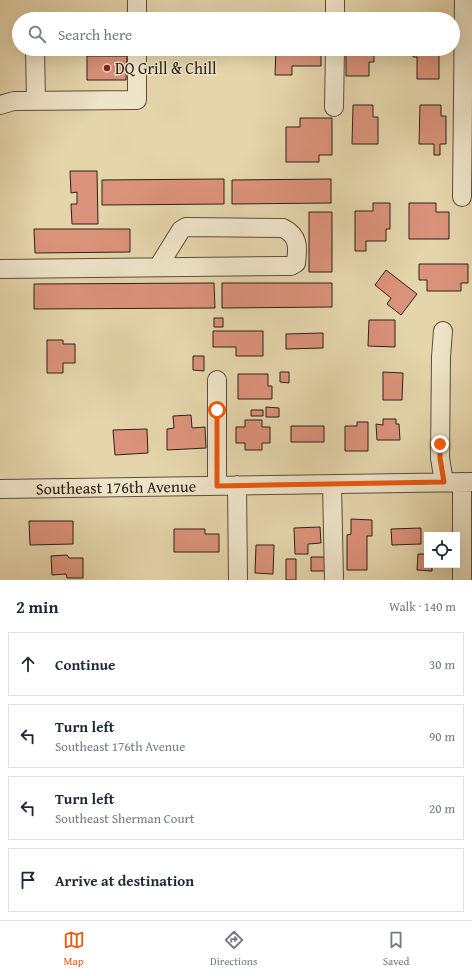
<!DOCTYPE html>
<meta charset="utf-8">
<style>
:root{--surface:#fff;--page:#f2f2f3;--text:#1f2937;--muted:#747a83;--line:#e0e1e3;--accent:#ea580c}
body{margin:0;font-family:"Gentium Book Plus",serif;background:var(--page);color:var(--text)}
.controls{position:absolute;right:12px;bottom:12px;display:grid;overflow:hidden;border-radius:0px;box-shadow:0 4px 16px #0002}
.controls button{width:36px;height:36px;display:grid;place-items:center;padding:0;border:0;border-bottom:1px solid var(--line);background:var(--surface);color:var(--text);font:20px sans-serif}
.stop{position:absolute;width:12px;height:12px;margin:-9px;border:3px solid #ea580c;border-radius:50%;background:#fff}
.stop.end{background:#ea580c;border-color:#fff;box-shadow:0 1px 4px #0008}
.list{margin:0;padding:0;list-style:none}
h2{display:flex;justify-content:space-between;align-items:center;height:52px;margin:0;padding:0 16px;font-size:17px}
h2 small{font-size:13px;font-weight:400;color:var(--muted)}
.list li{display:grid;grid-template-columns:26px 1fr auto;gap:12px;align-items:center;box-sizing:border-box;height:64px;margin:0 8px 8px;padding:0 8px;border:1px solid var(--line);border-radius:0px}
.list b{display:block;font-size:15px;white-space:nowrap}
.list p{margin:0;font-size:13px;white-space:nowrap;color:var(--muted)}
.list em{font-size:13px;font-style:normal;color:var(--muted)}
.icon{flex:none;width:22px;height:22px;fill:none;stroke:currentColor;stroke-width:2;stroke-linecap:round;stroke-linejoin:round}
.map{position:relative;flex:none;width:472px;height:580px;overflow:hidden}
.search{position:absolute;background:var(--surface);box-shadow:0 4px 16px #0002;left:12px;right:12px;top:12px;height:44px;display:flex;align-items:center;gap:10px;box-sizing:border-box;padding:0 14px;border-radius:22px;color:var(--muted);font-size:15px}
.sheet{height:340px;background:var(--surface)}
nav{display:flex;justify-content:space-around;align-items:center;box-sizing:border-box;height:56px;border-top:1px solid var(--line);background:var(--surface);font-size:11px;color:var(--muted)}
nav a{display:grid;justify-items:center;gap:2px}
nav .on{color:var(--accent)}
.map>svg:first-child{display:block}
.building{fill:#db927a;stroke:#2f2017}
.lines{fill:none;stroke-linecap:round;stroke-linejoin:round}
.minor-casing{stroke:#5c4d3c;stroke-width:20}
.minor{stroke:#eee4c8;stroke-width:18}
.route{stroke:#ea580c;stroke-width:5}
.poi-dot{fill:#8f2418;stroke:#eee4c8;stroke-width:1.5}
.labels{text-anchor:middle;stroke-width:3;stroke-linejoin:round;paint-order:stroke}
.poi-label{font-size:16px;fill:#2f2017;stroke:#eee4c8;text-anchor:start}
.street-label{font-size:16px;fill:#2f2017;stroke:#eee4c8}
</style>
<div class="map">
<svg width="472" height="580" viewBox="0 0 472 580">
<rect width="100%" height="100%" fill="#e5d5ab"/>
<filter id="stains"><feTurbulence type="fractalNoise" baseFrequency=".005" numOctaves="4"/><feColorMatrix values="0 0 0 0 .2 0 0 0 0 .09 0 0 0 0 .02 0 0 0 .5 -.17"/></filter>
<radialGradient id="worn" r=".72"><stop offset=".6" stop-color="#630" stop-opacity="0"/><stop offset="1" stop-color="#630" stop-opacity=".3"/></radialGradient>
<path class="building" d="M 276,49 L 321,49 L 321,66 L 292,66 L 292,75 L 275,75 Z
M 346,49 L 374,49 L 374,62 L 369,62 L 369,76 L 346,76 Z
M 413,49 L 439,49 L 439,79 L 417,79 L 417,57 L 413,57 Z
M 87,56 L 127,56 L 126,80 L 87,80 Z
M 353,105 L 373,105 L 373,117 L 378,117 L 378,144 L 352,144 Z
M 420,105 L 441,105 L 441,116 L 446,116 L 446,144 L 440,144 L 440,155 L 434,155 L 434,144 L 419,144 Z
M 300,118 L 332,118 L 332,155 L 319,155 L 319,162 L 286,162 L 286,127 L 300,127 Z
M 70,171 L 97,171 L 98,224 L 72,224 L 71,204 L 77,204 L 77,192 L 71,193 Z
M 224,179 L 224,204 L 102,205 L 102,180 Z
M 331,179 L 331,203 L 232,204 L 232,180 Z
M 373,203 L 390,203 L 390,229 L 386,229 L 386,241 L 366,241 L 366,251 L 355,251 L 355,211 L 373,211 Z
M 409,203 L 436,203 L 436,212 L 449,212 L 449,239 L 409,239 Z
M 309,212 L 332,212 L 332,272 L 309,272 Z
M 34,229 L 130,229 L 130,252 L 35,253 Z
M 419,264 L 468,264 L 468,283 L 461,283 L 461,291 L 427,291 L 427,280 L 419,280 Z
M 386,270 L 417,294 L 401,315 L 387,304 L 391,298 L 375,285 Z
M 214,283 L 215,308 L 34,309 L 34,284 Z
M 222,283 L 332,283 L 332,307 L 222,308 Z
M 214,318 L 223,318 L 223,327 L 214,327 Z
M 369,320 L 395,320 L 395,347 L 368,346 Z
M 213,331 L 263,331 L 263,356 L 236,356 L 236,347 L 213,347 Z
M 323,333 L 323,348 L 286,349 L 286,334 Z
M 47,340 L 63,340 L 63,344 L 75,344 L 75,363 L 63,363 L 63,373 L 47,373 Z
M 193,356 L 204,356 L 204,371 L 193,370 Z
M 280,372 L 289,372 L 289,383 L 280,382 Z
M 383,372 L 403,373 L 402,400 L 383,400 Z
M 238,374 L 268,374 L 268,386 L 272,386 L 272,399 L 238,399 Z
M 266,407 L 279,408 L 279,417 L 266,417 Z
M 251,410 L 263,410 L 263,416 L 251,416 Z
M 191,415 L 192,428 L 205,427 L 206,448 L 167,450 L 167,429 L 174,428 L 173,416 Z
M 383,419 L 396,419 L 396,424 L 399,424 L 400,440 L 377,440 L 376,424 L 383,425 Z
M 245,420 L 262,420 L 262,427 L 270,427 L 270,443 L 262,443 L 262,450 L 245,450 L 245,443 L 236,443 L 236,427 L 245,427 Z
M 357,422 L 368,422 L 368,451 L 345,451 L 345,426 L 357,426 Z
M 291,426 L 324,426 L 324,442 L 291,442 Z
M 147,429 L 148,453 L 115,455 L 113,430 Z
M 351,519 L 372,520 L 372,536 L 367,536 L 367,570 L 347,570 L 347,535 L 351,534 Z
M 29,521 L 73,521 L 73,544 L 30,545 Z
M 320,527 L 321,543 L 308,544 L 308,554 L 295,554 L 294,528 Z
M 421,528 L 421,544 L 392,545 L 391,529 Z
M 174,529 L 205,529 L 205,534 L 219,534 L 219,552 L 174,552 Z
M 256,545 L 274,545 L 273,574 L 255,573 Z
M 418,554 L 427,554 L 427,565 L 432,565 L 432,571 L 417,570 Z
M 67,555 L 69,558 L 83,558 L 83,578 L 67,578 L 66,574 L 52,575 L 51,556 Z
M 311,557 L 328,557 L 328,571 L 311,571 Z
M 286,559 L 296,559 L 296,580 L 286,580 Z"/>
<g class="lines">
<g class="minor-casing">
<path id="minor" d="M 137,0 L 137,19
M 335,19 L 335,0
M 35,49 L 36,101
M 0,105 L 14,101 L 137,100 L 137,49
M 334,107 L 335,49
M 462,197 L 464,0
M 0,269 L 285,266 L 291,266 L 296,263 C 298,247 299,236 283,228 L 186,227 L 181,230 L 158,267
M 443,331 L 441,357 L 440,458 L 444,482
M 462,482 L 462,580
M 332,484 L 334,580
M 237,485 L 238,580
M 217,486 L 217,380
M 0,489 L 472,482"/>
</g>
<use href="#minor" class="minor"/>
</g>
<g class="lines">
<path class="route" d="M 217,410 L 217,486 L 444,482 L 440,458 L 440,444"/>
</g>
<circle class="poi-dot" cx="107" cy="68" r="4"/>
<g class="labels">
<g class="poi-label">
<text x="115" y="74">DQ Grill &amp; Chill</text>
</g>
<g class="street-label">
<text transform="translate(116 487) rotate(-1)" y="6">Southeast 176th Avenue</text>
</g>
</g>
<rect width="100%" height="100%" filter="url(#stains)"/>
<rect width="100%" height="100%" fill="url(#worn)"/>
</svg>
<div class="controls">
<button><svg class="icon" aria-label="locate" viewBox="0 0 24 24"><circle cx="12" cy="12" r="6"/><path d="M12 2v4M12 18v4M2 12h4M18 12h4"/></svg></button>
</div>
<div class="stop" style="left:217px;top:410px"></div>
<div class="stop end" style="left:440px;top:444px"></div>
<div class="search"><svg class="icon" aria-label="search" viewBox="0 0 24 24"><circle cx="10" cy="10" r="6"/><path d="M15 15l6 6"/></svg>Search here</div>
</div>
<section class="sheet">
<h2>2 min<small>Walk · 140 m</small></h2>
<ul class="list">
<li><svg class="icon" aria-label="ahead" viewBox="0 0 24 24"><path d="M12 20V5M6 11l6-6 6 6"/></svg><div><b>Continue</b></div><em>30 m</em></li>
<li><svg class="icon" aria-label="left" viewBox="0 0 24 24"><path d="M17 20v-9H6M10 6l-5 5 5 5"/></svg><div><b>Turn left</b><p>Southeast 176th Avenue</p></div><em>90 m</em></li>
<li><svg class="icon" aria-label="left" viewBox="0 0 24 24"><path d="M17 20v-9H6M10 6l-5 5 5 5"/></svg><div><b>Turn left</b><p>Southeast Sherman Court</p></div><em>20 m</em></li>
<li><svg class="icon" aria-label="arrive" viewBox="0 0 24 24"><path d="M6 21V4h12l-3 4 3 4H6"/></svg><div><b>Arrive at destination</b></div></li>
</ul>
</section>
<nav>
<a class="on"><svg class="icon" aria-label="map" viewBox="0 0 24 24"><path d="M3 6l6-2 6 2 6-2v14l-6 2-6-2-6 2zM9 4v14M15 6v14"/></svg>Map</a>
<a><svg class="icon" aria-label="directions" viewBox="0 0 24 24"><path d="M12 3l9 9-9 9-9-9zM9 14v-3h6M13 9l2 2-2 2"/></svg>Directions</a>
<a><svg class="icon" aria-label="saved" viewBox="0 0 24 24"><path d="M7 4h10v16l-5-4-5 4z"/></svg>Saved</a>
</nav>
